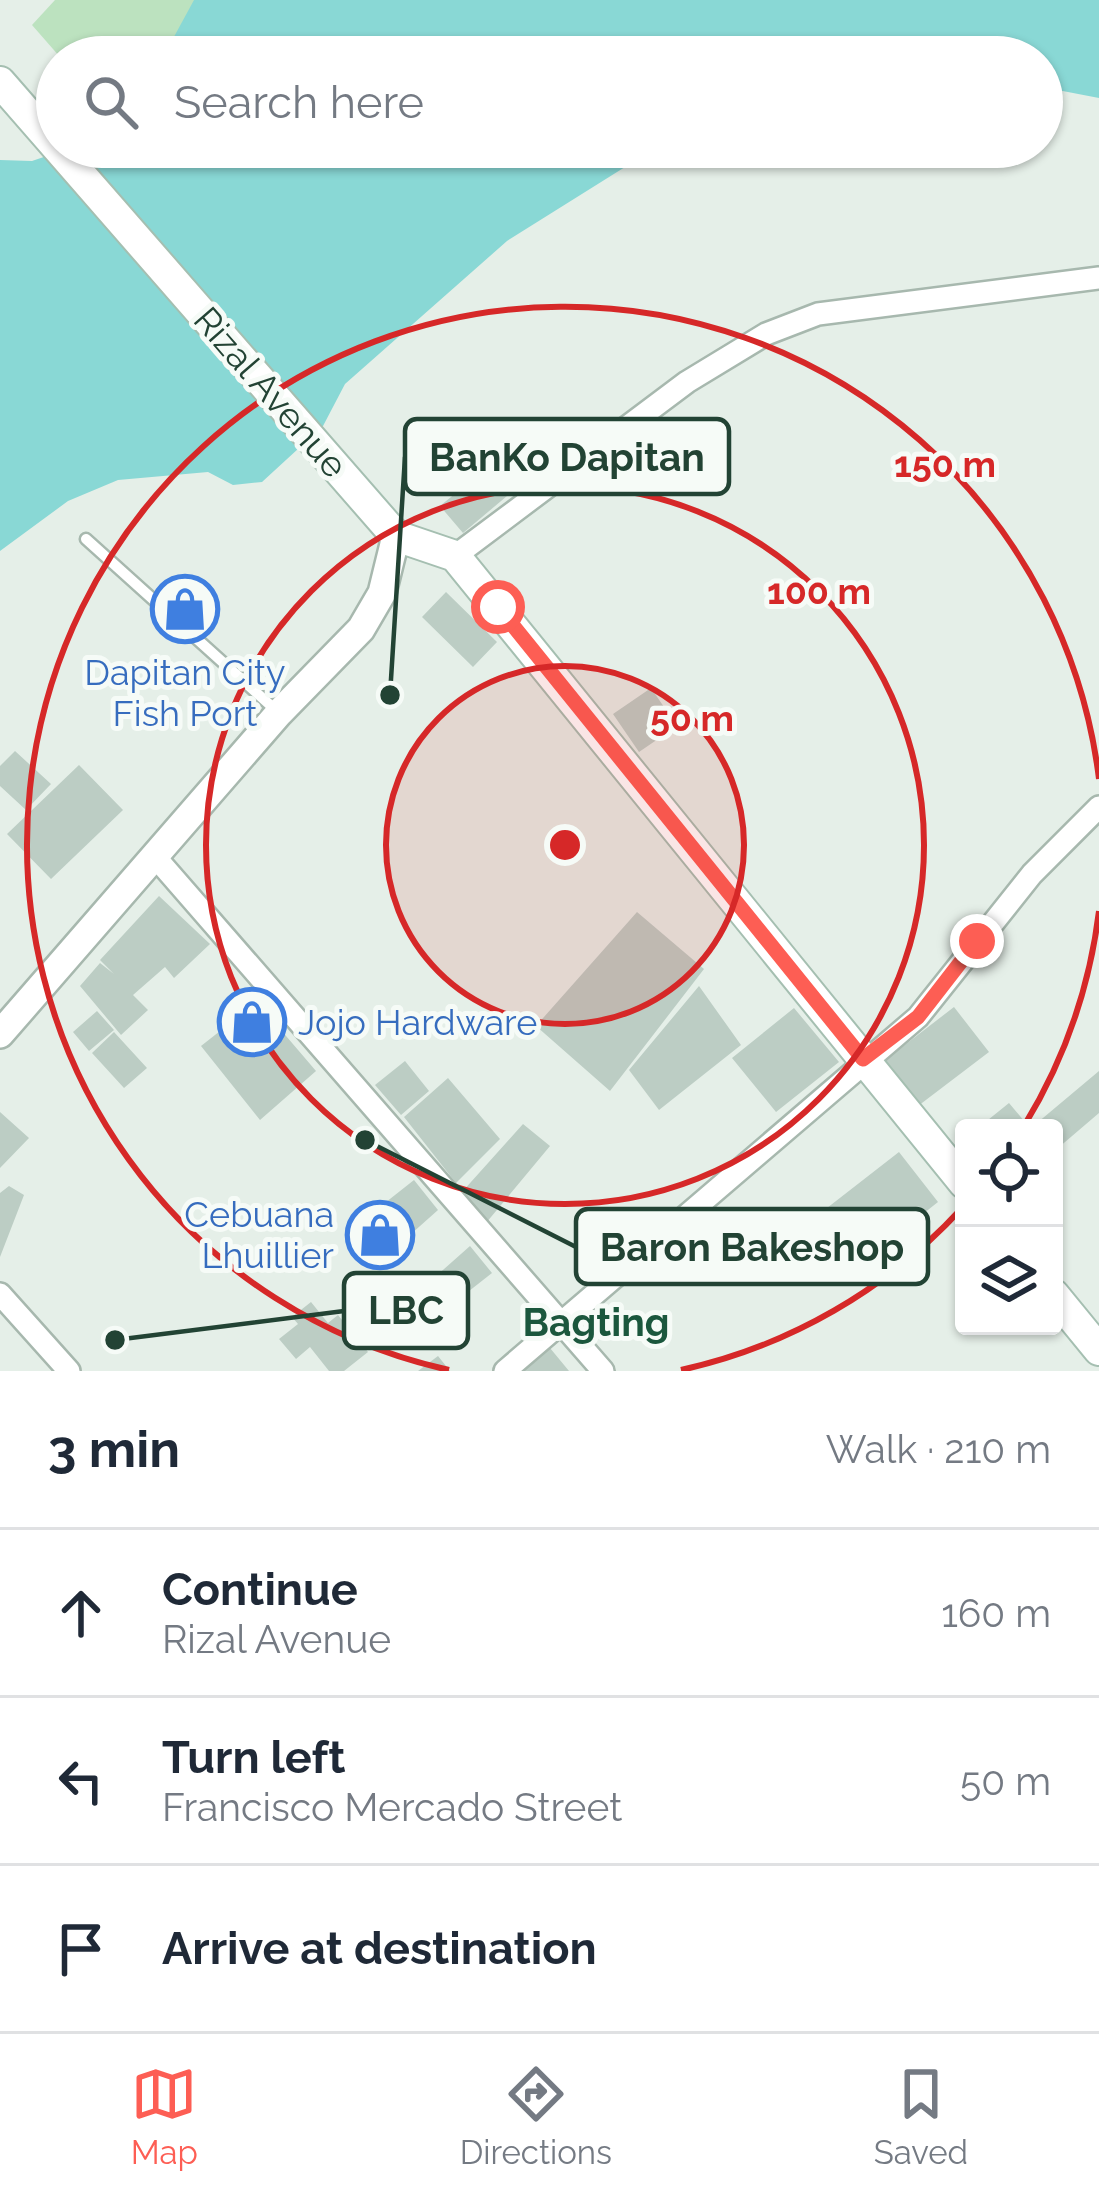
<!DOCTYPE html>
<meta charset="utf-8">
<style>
:root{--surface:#fff;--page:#f2f2f3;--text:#1f2937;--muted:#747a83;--line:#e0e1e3;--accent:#fd5e54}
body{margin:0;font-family:Raleway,sans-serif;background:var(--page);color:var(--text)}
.controls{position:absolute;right:36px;bottom:36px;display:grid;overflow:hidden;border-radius:12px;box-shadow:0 3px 9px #0004}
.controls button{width:108px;height:108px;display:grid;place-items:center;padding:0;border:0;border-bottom:3px solid var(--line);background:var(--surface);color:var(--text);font:60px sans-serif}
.stop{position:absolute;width:36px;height:36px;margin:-27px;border:9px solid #fd5e54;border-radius:50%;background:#fff}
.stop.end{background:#fd5e54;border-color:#fff;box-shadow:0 3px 12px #0008}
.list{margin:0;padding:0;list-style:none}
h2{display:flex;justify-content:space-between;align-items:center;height:156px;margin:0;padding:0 48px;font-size:51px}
h2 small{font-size:39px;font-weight:400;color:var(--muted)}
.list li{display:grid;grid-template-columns:78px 1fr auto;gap:36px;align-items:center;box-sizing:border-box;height:168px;padding:0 48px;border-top:3px solid var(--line)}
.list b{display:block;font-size:45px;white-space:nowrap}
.list p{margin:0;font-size:39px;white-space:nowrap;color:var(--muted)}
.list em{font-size:39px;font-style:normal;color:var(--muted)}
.icon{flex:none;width:66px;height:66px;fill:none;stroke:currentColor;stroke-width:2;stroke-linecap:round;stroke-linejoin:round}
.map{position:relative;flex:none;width:1099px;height:1371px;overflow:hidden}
.search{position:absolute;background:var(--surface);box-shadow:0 3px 9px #0004;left:36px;right:36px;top:36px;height:132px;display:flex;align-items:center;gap:30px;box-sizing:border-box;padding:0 42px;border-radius:66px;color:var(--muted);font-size:45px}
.sheet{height:660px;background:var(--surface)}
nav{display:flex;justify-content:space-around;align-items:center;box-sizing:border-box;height:168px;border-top:3px solid var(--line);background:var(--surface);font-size:33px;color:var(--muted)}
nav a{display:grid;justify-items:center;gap:6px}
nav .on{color:var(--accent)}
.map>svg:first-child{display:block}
.green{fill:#bce2bf}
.water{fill:#89d8d5}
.building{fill:#bccdc4}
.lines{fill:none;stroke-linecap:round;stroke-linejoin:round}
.service-casing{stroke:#a7b8ae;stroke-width:15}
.minor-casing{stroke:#a7b8ae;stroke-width:26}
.tertiary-casing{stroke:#a7b8ae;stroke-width:32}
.secondary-casing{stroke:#a5bfb1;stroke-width:34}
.service{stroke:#fff;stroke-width:10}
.minor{stroke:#fff;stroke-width:21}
.tertiary{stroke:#fff;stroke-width:27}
.secondary{stroke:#fff;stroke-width:30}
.route{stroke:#fd5e54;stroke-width:15}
.ring{fill:none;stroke:#d62828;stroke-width:6}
.labels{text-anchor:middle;stroke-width:10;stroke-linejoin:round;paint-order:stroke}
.street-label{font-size:36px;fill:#224334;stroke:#f6fbf7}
.shop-label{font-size:36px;fill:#366cbe;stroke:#f6fbf7}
.neighbourhood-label{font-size:39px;font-weight:bold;fill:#1b573d;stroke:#f6fbf7}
.centre{fill:#d62828;stroke:#f6fbf7;stroke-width:6}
.ring-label{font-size:36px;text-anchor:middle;font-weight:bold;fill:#d62828;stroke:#f6fbf7;stroke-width:10;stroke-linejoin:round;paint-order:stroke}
.leader{fill:none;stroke:#224334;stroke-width:4.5}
.callout-dot{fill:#224334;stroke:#f6fbf7;stroke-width:4.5}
.callout{fill:#f6fbf7;stroke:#224334;stroke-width:4.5}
.callout-label{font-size:39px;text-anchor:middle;font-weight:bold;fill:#224334}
</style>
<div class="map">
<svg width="1099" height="1371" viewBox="0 0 1099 1371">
<rect width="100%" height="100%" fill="#e5efe8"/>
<path class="green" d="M 55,0 L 207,0 L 181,57 L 60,57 L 32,25 Z"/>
<path class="water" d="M 194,0 L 1099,0 L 1099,98 L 1042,87 L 1042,57 L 163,57 Z
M 73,147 L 657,147 L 507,241 L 345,384 L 323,426 L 262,482 L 233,485 L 208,472 L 118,480 L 68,501 L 0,551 L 0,160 L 32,161 Z"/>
<path class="building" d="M 509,460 L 526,480 L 463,533 L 440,506 L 484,470 L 489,476 Z
M 446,592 L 497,642 L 473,667 L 422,617 Z
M 651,688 L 677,726 L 639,752 L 613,714 Z
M 15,751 L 51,784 L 26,810 L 0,786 L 0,766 Z
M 79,765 L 123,810 L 51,879 L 7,834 Z
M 159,896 L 210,944 L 174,978 L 165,967 L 133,995 L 148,1010 L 121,1035 L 80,986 L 100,963 L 114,974 L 100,960 Z
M 637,912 L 704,969 L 610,1091 L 536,1026 Z
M 699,986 L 741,1045 L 659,1110 L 629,1070 Z
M 257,1002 L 316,1071 L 260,1120 L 201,1046 Z
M 954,1007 L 989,1052 L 918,1106 L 884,1061 Z
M 794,1008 L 839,1062 L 776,1112 L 732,1058 Z
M 97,1011 L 114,1030 L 89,1051 L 73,1032 Z
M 114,1032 L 147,1068 L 124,1088 L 92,1053 Z
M 405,1061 L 429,1091 L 401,1115 L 375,1085 Z
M 1099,1071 L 1099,1113 L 1058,1148 L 1054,1128 L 1037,1123 Z
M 448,1078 L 500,1139 L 456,1183 L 404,1117 Z
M 1009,1103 L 1030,1128 L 978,1128 Z
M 0,1112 L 29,1138 L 0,1168 Z
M 523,1124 L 550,1146 L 486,1223 L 462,1192 Z
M 899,1152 L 938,1202 L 867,1258 L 827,1208 Z
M 414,1180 L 438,1210 L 383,1259 L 357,1225 Z
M 9,1186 L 24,1195 L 0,1257 L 0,1193 Z
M 470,1246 L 492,1273 L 450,1306 L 442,1295 L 411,1319 L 392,1296 L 409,1283 L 417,1293 Z
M 311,1302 L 328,1323 L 338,1315 L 368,1352 L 344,1371 L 329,1371 L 310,1347 L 296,1359 L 279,1339 L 298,1324 L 292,1317 Z
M 550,1348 L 569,1371 L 522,1371 Z
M 438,1356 L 450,1371 L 418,1371 Z"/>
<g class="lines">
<g class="service-casing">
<path id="service" d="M 86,539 L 279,713"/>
</g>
<g class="minor-casing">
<path id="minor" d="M 455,556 L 687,382 L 766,334 L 818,314 L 1099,278
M 157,859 L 603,1371
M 0,1294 L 69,1371
M 505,1371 L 918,1017 L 1032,874 L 1099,807"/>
</g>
<g class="tertiary-casing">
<path id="tertiary" d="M 0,1034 L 279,713 L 361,629 L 382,593 L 396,536"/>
</g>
<g class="secondary-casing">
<path id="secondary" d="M 0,82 L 396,536 L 455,556 L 964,1183
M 1054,1295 L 1099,1350"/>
</g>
<use href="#service" class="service"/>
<use href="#minor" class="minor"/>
<use href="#tertiary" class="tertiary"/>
<use href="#secondary" class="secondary"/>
</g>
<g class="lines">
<path class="route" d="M 498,607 L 863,1059 L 918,1017 L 977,941"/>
</g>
<circle cx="565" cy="845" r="179" fill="#d62828" fill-opacity=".12"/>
<g class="ring">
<circle cx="565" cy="845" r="179"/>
<circle cx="565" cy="845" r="359"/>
<path d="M1099 911A538 538 0 0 1 1024 1126M962 1208A538 538 0 0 1 681 1370M449 1370A538 538 0 1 1 1099 779"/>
</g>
<defs>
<g id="shop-ring" transform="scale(3.45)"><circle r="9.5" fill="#f6fbf7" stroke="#3f7fe0" stroke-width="1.5"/><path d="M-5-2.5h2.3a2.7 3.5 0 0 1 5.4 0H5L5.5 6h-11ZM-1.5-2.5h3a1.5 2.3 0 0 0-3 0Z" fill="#3f7fe0"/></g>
</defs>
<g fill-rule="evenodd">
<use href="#shop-ring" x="185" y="609"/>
<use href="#shop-ring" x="252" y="1022"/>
<use href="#shop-ring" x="380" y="1235"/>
</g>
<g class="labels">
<g class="street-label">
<text transform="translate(271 392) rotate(49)" y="13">Rizal Avenue</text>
</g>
<g class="shop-label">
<text x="185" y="685">Dapitan City<tspan x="185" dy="41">Fish Port</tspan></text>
<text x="298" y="1035" text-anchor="start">Jojo Hardware</text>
<text x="334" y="1227" text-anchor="end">Cebuana<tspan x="334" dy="41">Lhuillier</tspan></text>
</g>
<g class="neighbourhood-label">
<text x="596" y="1336">Bagting</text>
</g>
</g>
<circle cx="565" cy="845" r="18" class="centre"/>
<g class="ring-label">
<text x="945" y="477">150 m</text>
<text x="819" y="604">100 m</text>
<text x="692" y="731">50 m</text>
</g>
<path class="leader" d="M390 695L405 457M365 1140L576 1247M115 1340L344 1311"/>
<g class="callout-dot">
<circle cx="390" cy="695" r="12"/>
<circle cx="365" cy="1140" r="12"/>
<circle cx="115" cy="1340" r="12"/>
</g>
<g class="callout">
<rect x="405" y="419" width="324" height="75" rx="12"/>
<rect x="576" y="1209" width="352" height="75" rx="12"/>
<rect x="344" y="1273" width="124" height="75" rx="12"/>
</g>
<g class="callout-label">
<text x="567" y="471">BanKo Dapitan</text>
<text x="752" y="1261">Baron Bakeshop</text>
<text x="406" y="1324">LBC</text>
</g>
</svg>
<div class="controls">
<button><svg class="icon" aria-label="locate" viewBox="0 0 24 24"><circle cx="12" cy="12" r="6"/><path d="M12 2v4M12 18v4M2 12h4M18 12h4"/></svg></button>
<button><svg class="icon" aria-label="layers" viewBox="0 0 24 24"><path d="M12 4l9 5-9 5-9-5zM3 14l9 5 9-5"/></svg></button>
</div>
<div class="stop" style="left:498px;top:607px"></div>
<div class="stop end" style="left:977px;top:941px"></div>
<div class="search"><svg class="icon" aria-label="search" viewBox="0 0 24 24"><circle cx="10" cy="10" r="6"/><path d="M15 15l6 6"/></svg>Search here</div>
</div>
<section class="sheet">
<h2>3 min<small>Walk · 210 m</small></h2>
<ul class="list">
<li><svg class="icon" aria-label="ahead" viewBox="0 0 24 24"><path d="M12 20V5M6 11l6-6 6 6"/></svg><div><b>Continue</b><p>Rizal Avenue</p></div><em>160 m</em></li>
<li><svg class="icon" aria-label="left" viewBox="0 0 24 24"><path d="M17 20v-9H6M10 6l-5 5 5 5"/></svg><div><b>Turn left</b><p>Francisco Mercado Street</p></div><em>50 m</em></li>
<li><svg class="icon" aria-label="arrive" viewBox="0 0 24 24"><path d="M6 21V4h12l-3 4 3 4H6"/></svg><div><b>Arrive at destination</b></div></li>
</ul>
</section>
<nav>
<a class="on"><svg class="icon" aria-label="map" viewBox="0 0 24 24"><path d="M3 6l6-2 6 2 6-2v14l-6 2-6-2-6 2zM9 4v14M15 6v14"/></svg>Map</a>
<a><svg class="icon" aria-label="directions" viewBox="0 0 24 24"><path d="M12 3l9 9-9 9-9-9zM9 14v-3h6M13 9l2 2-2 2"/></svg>Directions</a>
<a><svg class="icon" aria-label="saved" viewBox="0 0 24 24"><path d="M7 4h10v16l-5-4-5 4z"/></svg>Saved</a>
</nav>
